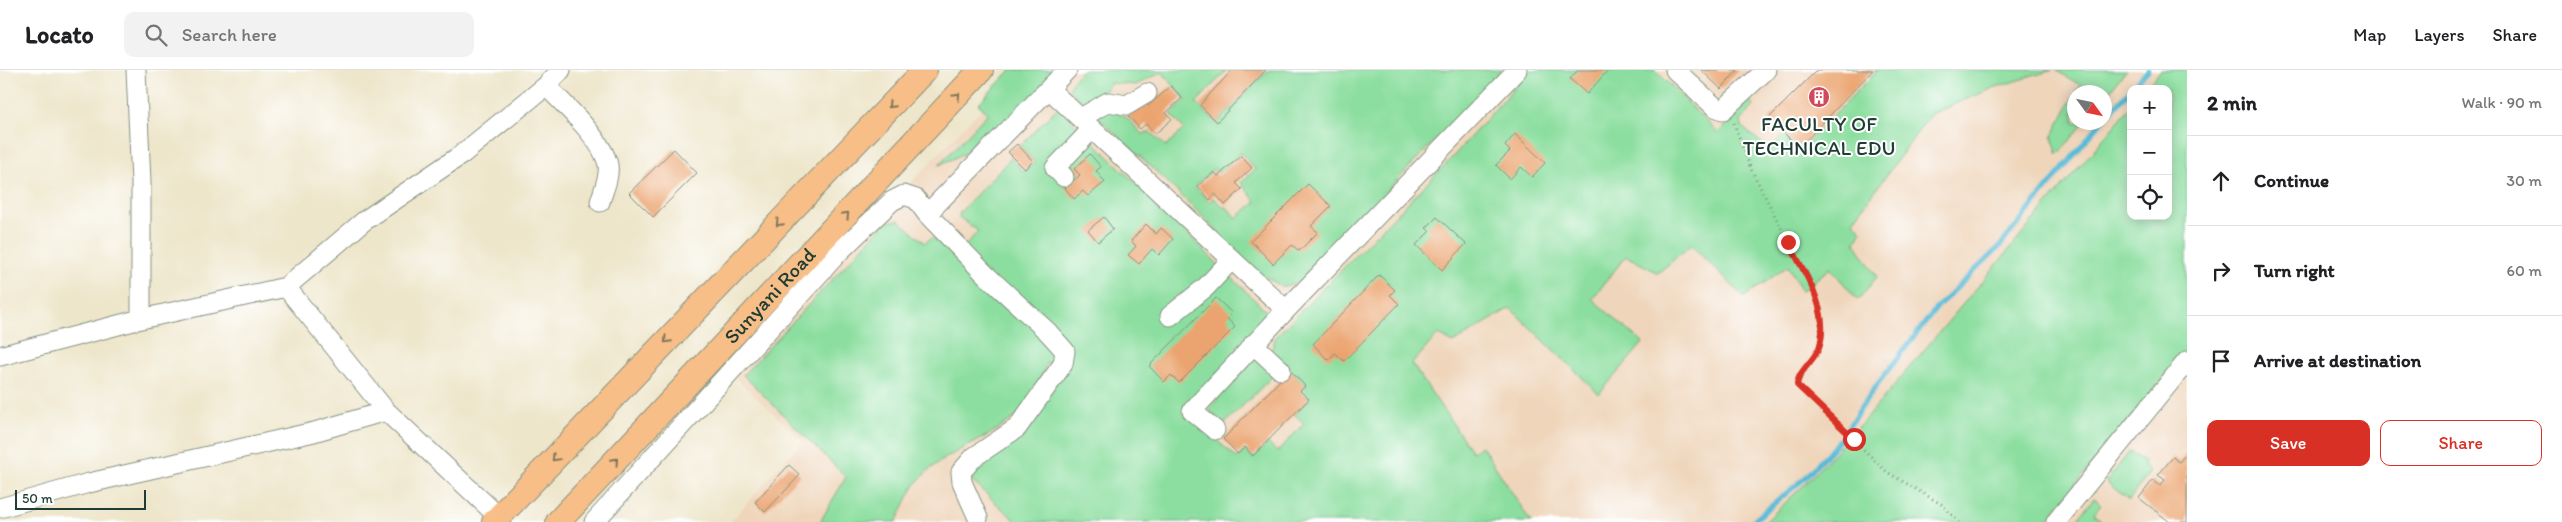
<!DOCTYPE html>
<meta charset="utf-8">
<style>
:root{--surface:#fff;--page:#f2f2f2;--text:#202124;--muted:#757577;--line:#e0e0e0;--accent:#d93025}
body{margin:0;font-family:Itim,sans-serif;background:var(--page);color:var(--text)}
.controls{position:absolute;right:15px;top:15px;display:grid;overflow:hidden;border-radius:10px;box-shadow:0 2px 12px #0003}
.controls button{width:45px;height:45px;display:grid;place-items:center;padding:0;border:0;border-bottom:1px solid var(--line);background:var(--surface);color:var(--text);font:25px sans-serif}
.compass{position:absolute;left:2067px;top:15px;width:45px;height:45px;border-radius:50%;background:var(--surface);box-shadow:0 2px 12px #0003;rotate:123deg}
.scale{position:absolute;left:15px;bottom:12px;width:131px;box-sizing:border-box;padding-left:5px;border:2px solid #1f3d34;border-top:0;font-size:14px;line-height:18px;white-space:nowrap;color:#1f3d34;-webkit-text-stroke:4px #fff;paint-order:stroke}
.stop{position:absolute;width:15px;height:15px;margin:-11px;border:4px solid #d93025;border-radius:50%;background:#fff}
.stop.end{background:#d93025;border-color:#fff;box-shadow:0 1px 5px #0008}
.list{margin:0;padding:0;list-style:none}
h2{display:flex;justify-content:space-between;align-items:center;height:65px;margin:0;padding:0 20px;font-size:21px}
h2 small{font-size:16px;font-weight:400;color:var(--muted)}
.list li{display:grid;grid-template-columns:32px 1fr auto;gap:15px;align-items:center;box-sizing:border-box;height:90px;padding:0 20px;border-top:1px solid var(--line)}
.list b{display:block;font-size:19px;white-space:nowrap}
.list em{font-size:16px;font-style:normal;color:var(--muted)}
.actions{display:flex;gap:10px;padding:15px 20px}
.actions a{flex:1;padding:11px 0;border:1px solid var(--accent);border-radius:10px;text-align:center;font-size:18px;color:var(--accent)}
.actions .main{background:var(--accent);color:#fff}
.icon{flex:none;width:28px;height:28px;fill:none;stroke:currentColor;stroke-width:2;stroke-linecap:round;stroke-linejoin:round}
.map{position:relative;flex:none;width:2187px;height:452px;overflow:hidden}
header{display:flex;align-items:center;gap:30px;box-sizing:border-box;height:70px;padding:0 25px;background:var(--surface);border-bottom:1px solid var(--line)}
header strong{font-size:24px}
nav{display:flex;gap:28px;margin-inline-start:auto;font-size:18px}
.search{width:350px;height:45px;background:var(--page);display:flex;align-items:center;gap:12px;box-sizing:border-box;padding:0 18px;border-radius:10px;color:var(--muted);font-size:19px}
main{display:flex}
aside{flex:1;background:var(--surface)}
.map>svg:first-child{display:block}
.built{fill:#efd6bb;fill-rule:evenodd}
.green{fill:#8bde9f;stroke:#558e6a;fill-rule:evenodd}
.lines{fill:none;stroke-linecap:round;stroke-linejoin:round}
.stream{stroke:#58bbd7;stroke-width:5}
.building{fill:#eba470}
.minor-casing{stroke:#869280;stroke-width:21}
.major-casing{stroke:#869280;stroke-width:26}
.path{stroke:#869280;stroke-width:3;stroke-dasharray:1 4;stroke-linecap:butt}
.minor{stroke:#fff;stroke-width:19}
.major{stroke:#f7be87;stroke-width:24}
.oneway{stroke:#807759}
.route{stroke:#d93025;stroke-width:6}
.labels{text-anchor:middle;stroke-width:4;stroke-linejoin:round;paint-order:stroke}
.poi-label{font-size:21px;fill:#1f3d34;stroke:#fff}
.street-label{font-size:21px;fill:#1f3d34;stroke:#fff}
</style>
<header>
<strong>Locato</strong>
<div class="search"><svg class="icon" aria-label="search" viewBox="0 0 24 24"><circle cx="10" cy="10" r="6"/><path d="M15 15l6 6"/></svg>Search here</div>
<nav><a>Map</a><a>Layers</a><a>Share</a></nav>
</header>
<main>
<div class="map">
<svg width="2187" height="452" viewBox="0 0 2187 452">
<rect width="100%" height="100%" fill="#fff"/>
<filter id="ink" filterUnits="userSpaceOnUse"><feTurbulence type="fractalNoise" baseFrequency=".02" numOctaves="2"/><feDisplacementMap in="SourceGraphic" scale="10" xChannelSelector="R" yChannelSelector="G"/><feConvolveMatrix kernelMatrix="1 2 1 2 8 2 1 2 1" color-interpolation-filters="sRGB"/></filter>
<filter id="wash" filterUnits="userSpaceOnUse"><feTurbulence type="fractalNoise" baseFrequency=".0096" numOctaves="4" result="noise"/><feDisplacementMap in="SourceGraphic" scale="20" xChannelSelector="R" yChannelSelector="G"/><feGaussianBlur stdDeviation="1.12" result="paint"/><feColorMatrix in="noise" values="0 0 0 0 0 0 0 0 0 0 0 0 0 0 0 0 0 1.4 0 .05"/><feComposite in="paint" operator="in"/></filter>
<g filter="url(#wash)">
<rect width="100%" height="100%" fill="#eee6cb"/>
<path class="built" d="M 1018,0 L 2187,0 L 2187,452 L 730,452 L 803,371 L 730,303 ZM 2131,19 L 2168,19 L 2168,146 L 2131,146 ZM 2074,22 L 2104,22 L 2104,52 L 2074,52 Z"/>
<path class="green" d="M 1011,0 L 1057,0 L 994,68 L 984,61 L 965,83 L 939,95 L 988,43 L 978,34 Z
M 1082,0 L 1227,0 L 1196,33 L 1217,53 L 1268,0 L 1502,0 L 1301,211 L 1282,217 C 1249,199 1225,169 1199,143 C 1165,109 1130,77 1095,45 C 1120,35 1126,47 1142,64 L 1150,62 L 1166,76 L 1184,59 L 1171,44 L 1186,30 L 1162,2 L 1136,15 L 1111,13 L 1089,38 L 1069,19 L 1071,13 ZM 1241,83 L 1255,99 L 1241,113 L 1256,132 L 1236,148 L 1226,136 L 1224,138 L 1214,128 L 1209,132 L 1195,116 L 1214,99 L 1218,103 Z
M 1530,0 L 1655,0 L 1718,63 L 1750,31 L 1754,36 L 1741,51 L 1742,57 L 1769,79 L 1783,65 L 1799,80 L 1876,2 L 1875,0 L 2053,0 L 1996,17 L 1931,44 L 1853,151 L 1862,161 L 1855,173 L 1877,207 L 1858,230 L 1830,198 L 1802,221 L 1788,196 L 1744,227 L 1691,175 L 1658,203 L 1626,186 L 1592,229 L 1643,273 L 1599,324 L 1510,238 L 1453,273 L 1438,264 L 1412,294 L 1472,382 L 1482,376 L 1531,452 L 1017,452 L 965,405 L 1060,304 L 1047,292 C 1040,309 1032,332 1017,345 C 987,372 945,380 918,411 C 909,422 903,439 896,452 L 820,452 L 846,407 L 743,305 L 886,152 L 899,150 L 925,173 L 932,167 L 955,188 L 978,161 L 959,147 L 960,142 L 1011,88 L 1024,102 L 1035,92 L 1020,76 L 1058,37 L 1270,245 L 1183,341 L 1237,388 L 1245,380 L 1253,388 L 1268,373 L 1277,382 L 1304,354 L 1295,345 L 1310,329 L 1302,321 L 1307,316 L 1271,282 L 1276,266 L 1450,90 Z
M 2056,0 L 2126,0 L 2105,27 L 2104,22 L 2076,22 L 2080,15 Z
M 2161,0 L 2187,0 L 2187,279 L 2045,452 L 1765,452 L 1805,414 L 1863,352 L 2131,36 L 2131,146 L 2168,146 L 2168,19 L 2145,19 Z
M 2074,26 L 2074,52 L 2084,53 L 2058,85 L 2052,66 Z
M 1256,288 L 1276,303 L 1222,356 L 1211,345 L 1210,337 Z
M 2130,381 L 2144,392 L 2143,396 L 2150,402 L 2129,430 L 2106,412 Z
M 2094,428 L 2101,435 L 2094,444 L 2103,452 L 2075,452 Z"/>
<g class="lines">
<path class="stream" d="M 2104,49 L 2148,0
M 1752,452 L 1806,407 L 1838,372 L 1876,316 L 1938,236 L 1999,177 L 2101,52"/>
</g>
<g id="blocks">
<path class="building" d="M 1232,0 L 1266,0 L 1217,52 L 1200,35 Z
M 1578,0 L 1608,0 L 1587,24 L 1570,9 Z
M 1701,0 L 1738,0 L 1721,19 Z
M 1817,0 L 1873,0 L 1799,78 L 1769,48 Z
M 1171,16 L 1182,28 L 1166,43 L 1172,49 L 1155,64 L 1146,54 L 1140,59 L 1128,46 L 1144,31 L 1148,36 Z
M 1515,64 L 1545,93 L 1532,107 L 1521,97 L 1510,109 L 1496,95 L 1510,81 L 1505,76 Z
M 1017,74 L 1033,91 L 1025,99 L 1008,82 Z
M 674,79 L 697,103 L 653,147 L 629,123 Z
M 1090,84 L 1101,97 L 1096,101 L 1105,112 L 1088,126 L 1083,121 L 1074,129 L 1065,118 L 1080,105 L 1074,99 Z
M 1241,86 L 1252,98 L 1236,113 L 1242,119 L 1225,135 L 1215,124 L 1210,130 L 1198,116 L 1214,102 L 1218,106 Z
M 1308,114 L 1331,136 L 1311,156 L 1318,162 L 1299,181 L 1292,175 L 1273,194 L 1251,171 Z
M 1104,147 L 1113,159 L 1098,172 L 1088,160 Z
M 1437,147 L 1466,174 L 1442,200 L 1416,175 L 1430,161 L 1426,158 Z
M 1146,154 L 1156,164 L 1161,158 L 1173,169 L 1159,185 L 1152,179 L 1139,194 L 1128,185 L 1136,176 L 1131,171 Z
M 1379,205 L 1395,220 L 1390,225 L 1399,234 L 1344,291 L 1335,283 L 1328,290 L 1313,274 Z
M 1216,228 L 1232,243 L 1227,248 L 1235,257 L 1179,313 L 1171,305 L 1164,312 L 1149,296 Z
M 1290,300 L 1305,316 L 1300,321 L 1309,329 L 1253,386 L 1245,377 L 1238,384 L 1223,369 Z
M 2187,383 L 2187,452 L 2170,452 L 2139,428 L 2153,410 L 2160,416 L 2165,410 L 2158,405 L 2173,387 L 2179,392 Z
M 789,395 L 800,405 L 765,442 L 755,432 Z"/>
</g>
</g>
<g filter="url(#ink)">
<use href="#blocks" fill-opacity="0" stroke="#869280" stroke-width="1"/>
<g class="lines">
<g class="minor-casing">
<path id="minor" d="M 136,0 L 141,112 L 141,249
M 1675,0 L 1715,37 L 1723,40 L 1766,0
M 546,16 C 563,33 603,70 608,95 C 610,107 603,121 600,132
M 1049,19 L 1286,240
M 1081,48 L 1108,32 L 1127,35 L 1147,23
M 1064,107 L 1055,98 L 1092,59
M 927,144 L 1067,0
M 286,217 L 386,341 L 499,447
M 1170,246 L 1206,217 L 1232,189
M 1253,274 L 1281,300
M 0,286 L 141,249 L 286,217 L 364,151 L 461,85 L 546,16 L 561,0
M 1215,360 L 1192,341 L 1286,240 L 1517,0
M 0,438 L 89,413 L 314,362 L 386,341
M 594,452 L 838,183 L 892,131 L 904,125 L 916,129 L 927,144 L 986,205 L 1048,262 L 1065,281 L 1063,294 L 1017,358 L 974,387 L 961,402 L 962,412 L 978,448
M 2056,452 L 2187,291"/>
</g>
<g class="major-casing">
<g id="major">
<path d="M 494,452 L 925,0"/>
<path id="s1" d="M 558,452 L 981,0"/>
</g>
</g>
<path class="path" d="M 1734,53 L 1750,97 L 1815,224 L 1820,245 L 1820,275 L 1797,315 L 1887,402 L 1941,434 L 1959,452"/>
<use href="#minor" class="minor"/>
<use href="#major" class="major"/>
</g>
<defs><path id="oneway-chevron" d="M-2-3.5L2.5 0L-2 3.5" fill="none" stroke-width="1.6" stroke-linecap="round" stroke-linejoin="round" transform="scale(1.25)"/></defs>
<g class="oneway">
<use href="#oneway-chevron" transform="translate(957 26) rotate(-47)"/>
<use href="#oneway-chevron" transform="translate(891 35) rotate(134)"/>
<use href="#oneway-chevron" transform="translate(846 145) rotate(-47)"/>
<use href="#oneway-chevron" transform="translate(779 153) rotate(134)"/>
<use href="#oneway-chevron" transform="translate(667 270) rotate(134)"/>
<use href="#oneway-chevron" transform="translate(555 388) rotate(134)"/>
<use href="#oneway-chevron" transform="translate(615 391) rotate(-47)"/>
</g>
</g>
<g class="lines" filter="url(#ink)">
<path class="route" d="M 1788,172 C 1804,202 1830,239 1820,275 C 1817,289 1798,300 1797,315 L 1854,369"/>
</g>
<defs>
<g id="building-disc" transform="scale(1.125)"><circle r="9.5" fill="#d1495b" stroke="#fff"/><path d="M-4-6H4V6H1V3H-1V6H-4ZM-2.5-4.3h1.7v1.8h-1.7ZM.8-4.3h1.7v1.8H.8ZM-2.5-1h1.7V.8h-1.7ZM.8-1h1.7V.8H.8Z" fill="#fff"/></g>
</defs>
<g fill-rule="evenodd">
<use href="#building-disc" x="1819" y="27"/>
</g>
<g class="labels">
<g class="poi-label">
<text x="1819" y="61">FACULTY OF<tspan x="1819" dy="24">TECHNICAL EDU</tspan></text>
</g>
<g class="street-label">
<text dy="7" stroke="none"><textPath href="#s1" startOffset="310">Sunyani Road</textPath></text>
</g>
</g>
</svg>
<div class="controls">
<button>+</button>
<button>−</button>
<button><svg class="icon" aria-label="locate" viewBox="0 0 24 24"><circle cx="12" cy="12" r="6"/><path d="M12 2v4M12 18v4M2 12h4M18 12h4"/></svg></button>
</div>
<svg class="compass" viewBox="-18 -18 36 36"><path d="M0-13l5 13h-10z" fill="#e53935"/><path d="M0 13l5-13h-10z" fill="#757577"/></svg>
<div class="scale">50 m</div>
<div class="stop" style="left:1854px;top:369px"></div>
<div class="stop end" style="left:1788px;top:172px"></div>
</div>
<aside>
<h2>2 min<small>Walk · 90 m</small></h2>
<ul class="list">
<li><svg class="icon" aria-label="ahead" viewBox="0 0 24 24"><path d="M12 20V5M6 11l6-6 6 6"/></svg><div><b>Continue</b></div><em>30 m</em></li>
<li><svg class="icon" aria-label="right" viewBox="0 0 24 24"><path d="M7 20v-9h11M14 6l5 5-5 5"/></svg><div><b>Turn right</b></div><em>60 m</em></li>
<li><svg class="icon" aria-label="arrive" viewBox="0 0 24 24"><path d="M6 21V4h12l-3 4 3 4H6"/></svg><div><b>Arrive at destination</b></div></li>
</ul>
<div class="actions"><a class="main">Save</a><a>Share</a></div>
</aside>
</main>
